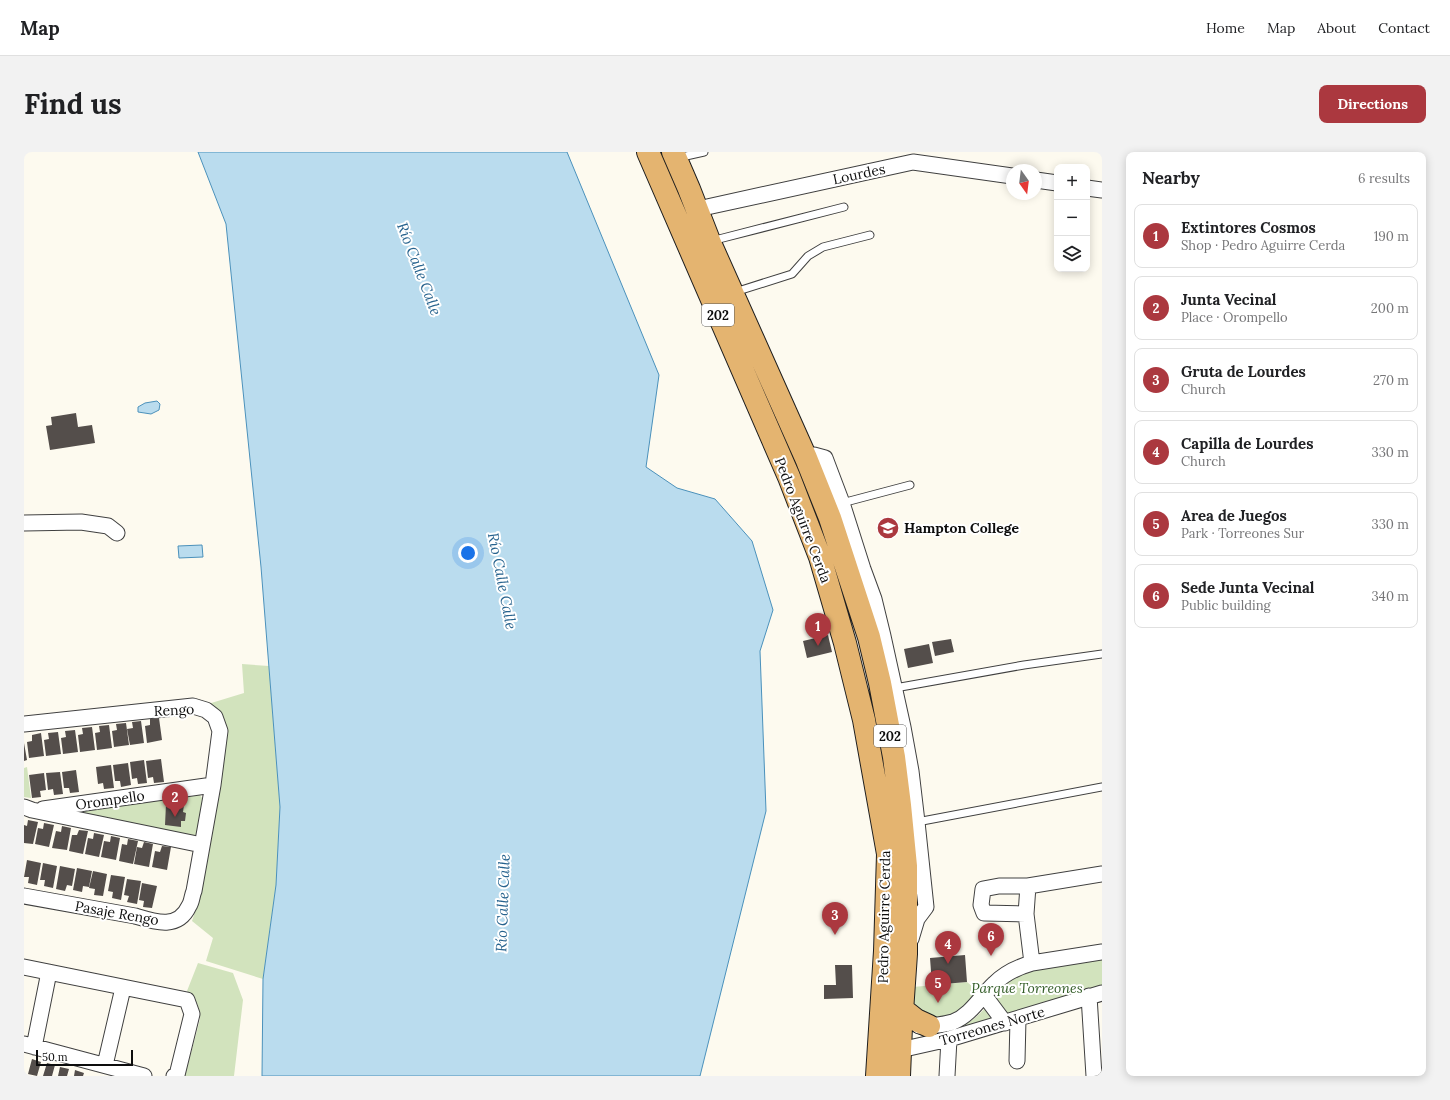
<!DOCTYPE html>
<meta charset="utf-8">
<style>
:root{--surface:#fff;--page:#f2f2f2;--text:#202124;--muted:#757577;--line:#e0e0e0;--accent:#ab383f}
body{margin:0;font-family:Lora,serif;background:var(--page);color:var(--text)}
.controls{position:absolute;right:12px;top:12px;display:grid;overflow:hidden;border-radius:8px;box-shadow:0 2px 10px #0003}
.controls button{width:36px;height:36px;display:grid;place-items:center;padding:0;border:0;border-bottom:1px solid var(--line);background:var(--surface);color:var(--text);font:20px sans-serif}
.compass{position:absolute;left:982px;top:12px;width:36px;height:36px;border-radius:50%;background:var(--surface);box-shadow:0 2px 10px #0003;rotate:166deg}
.scale{position:absolute;left:12px;bottom:10px;width:97px;box-sizing:border-box;padding-left:4px;border:2px solid #0d0d0d;border-top:0;font-size:11px;line-height:14px;white-space:nowrap;color:#0d0d0d;-webkit-text-stroke:3px #fff;paint-order:stroke}
.you{position:absolute;left:444px;top:401px;width:14px;height:14px;margin:-10px;border:3px solid #fff;border-radius:50%;background:#1a73e8;box-shadow:0 0 0 6px #1a73e833}
.badge{display:grid;place-items:center;width:26px;height:26px;border-radius:50%;background:var(--accent);color:#fff;font-size:13px;font-weight:700}
.pin{position:absolute;translate:-50% -33px;filter:drop-shadow(0 1px 2px #0008)}
.pin::after{content:'';position:absolute;top:21px;width:14px;height:12px;background:inherit;clip-path:polygon(0 0,100% 0,50% 100%)}
.list{margin:0;padding:0;list-style:none}
h2{display:flex;justify-content:space-between;align-items:center;height:52px;margin:0;padding:0 16px;font-size:17px}
h2 small{font-size:13px;font-weight:400;color:var(--muted)}
.list li{display:grid;grid-template-columns:26px 1fr auto;gap:12px;align-items:center;box-sizing:border-box;height:64px;margin:0 8px 8px;padding:0 8px;border:1px solid var(--line);border-radius:8px}
.list b{display:block;font-size:15px;white-space:nowrap}
.list p{margin:0;font-size:13px;white-space:nowrap;color:var(--muted)}
.list em{font-size:13px;font-style:normal;color:var(--muted)}
.icon{flex:none;width:22px;height:22px;fill:none;stroke:currentColor;stroke-width:2;stroke-linecap:round;stroke-linejoin:round}
.map{position:relative;flex:none;width:1078px;height:924px;overflow:hidden;border-radius:8px}
header{display:flex;align-items:center;gap:24px;box-sizing:border-box;height:56px;padding:0 20px;background:var(--surface);border-bottom:1px solid var(--line)}
header strong{font-size:19px}
nav{display:flex;gap:22px;margin-inline-start:auto;font-size:14px}
.intro{display:flex;align-items:center;justify-content:space-between;box-sizing:border-box;height:96px;padding:0 24px}
h1{margin:0;font-size:28px}
.button{padding:10px 18px;border-radius:8px;background:var(--accent);color:#fff;font-size:14px;font-weight:700}
main{display:flex;gap:24px;padding:0 24px}
aside{flex:1;background:var(--surface);border-radius:8px;box-shadow:0 2px 10px #0003}
.map>svg:first-child{display:block}
.green{fill:#d2e3bd}
.water{fill:#badcee;stroke:#4b91bb}
.building{fill:#544e4b}
.lines{fill:none;stroke-linecap:round;stroke-linejoin:round}
.service-casing{stroke:#404040;stroke-width:9}
.minor-casing{stroke:#404040;stroke-width:17}
.trunk-casing{stroke:#1e1e1e;stroke-width:24}
.service{stroke:#fff;stroke-width:7}
.minor{stroke:#fff;stroke-width:15}
.trunk{stroke:#e4b470;stroke-width:22}
.labels{text-anchor:middle;stroke-width:4;stroke-linejoin:round;paint-order:stroke}
.shield{fill:#fff;stroke:#565656;stroke-width:1}
.shield-label{font-size:13px;font-weight:bold;fill:#0d0d0d}
.street-label{font-size:14px;fill:#0d0d0d;stroke:#fff}
.poi-label{font-size:14px;font-weight:bold;fill:#0d0d0d;stroke:#fff;text-anchor:start}
.park-label{font-size:14px;font-style:italic;fill:#325c26;stroke:#fff}
.water-label{font-size:15px;font-style:italic;fill:#27638e;stroke:#fff}
</style>
<header>
<strong>Map</strong>
<nav><a>Home</a><a>Map</a><a>About</a><a>Contact</a></nav>
</header>
<div class="intro"><h1>Find us</h1><a class="button">Directions</a></div>
<main>
<div class="map">
<svg width="1078" height="924" viewBox="0 0 1078 924">
<rect width="100%" height="100%" fill="#fdfaef"/>
<path class="green" d="M 218,512 L 245,514 L 256,655 L 252,733 L 239,827 L 182,809 L 189,786 L 168,769 L 176,745 L 202,578 L 184,552 L 220,541 Z
M 3,615 L 7,646 L 0,645 L 0,616 Z
M 173,639 L 178,646 L 174,684 L 169,688 L 51,663 L 52,656 Z
M 1078,805 L 1078,833 L 986,863 C 974,856 972,852 970,839 L 985,823 Z
M 174,811 L 209,821 L 219,848 L 210,924 L 161,924 L 176,867 C 175,853 173,848 163,839 Z
M 943,830 L 955,840 L 938,859 L 921,867 L 902,869 L 889,861 L 889,835 Z
M 961,856 L 970,867 L 966,870 L 887,889 L 887,887 C 915,881 941,880 961,856 Z"/>
<path class="water" d="M 174,0 L 543,0 L 635,223 L 622,315 L 653,336 L 691,347 L 728,389 L 749,458 L 736,499 L 742,659 L 676,924 L 238,924 L 239,827 L 252,733 L 256,655 L 237,415 L 202,72 Z
M 133,249 L 136,252 L 135,258 L 127,262 L 114,260 L 114,255 L 121,251 Z
M 178,393 L 179,405 L 155,406 L 154,394 Z"/>
<path class="building" d="M 52,261 L 54,275 L 68,273 L 71,291 L 26,298 L 22,274 L 28,273 L 27,265 Z
M 804,483 L 808,500 L 783,506 L 779,489 Z
M 927,487 L 930,500 L 911,504 L 908,490 Z
M 905,492 L 909,511 L 884,516 L 880,497 Z
M 135,566 L 138,588 L 123,591 L 121,574 L 126,573 L 126,567 Z
M 117,569 L 120,591 L 106,593 L 103,577 L 109,576 L 108,570 Z
M 102,571 L 105,593 L 90,595 L 88,579 L 93,578 L 92,572 Z
M 85,573 L 88,596 L 73,598 L 71,581 L 76,580 L 75,574 Z
M 68,575 L 71,598 L 56,600 L 54,583 L 59,582 L 58,576 Z
M 51,578 L 54,600 L 39,602 L 37,586 L 42,585 L 41,579 Z
M 34,580 L 37,602 L 22,604 L 20,588 L 25,587 L 24,581 Z
M 17,581 L 20,604 L 5,606 L 3,590 L 8,589 L 8,583 Z
M 0,591 L 3,608 L 0,609 Z
M 137,607 L 140,630 L 130,631 L 129,625 L 124,626 L 122,609 Z
M 120,608 L 123,631 L 114,632 L 113,626 L 108,627 L 106,610 Z
M 104,611 L 107,633 L 97,635 L 96,629 L 91,629 L 89,613 Z
M 87,613 L 90,636 L 80,637 L 79,631 L 74,632 L 72,615 Z
M 52,618 L 55,640 L 46,641 L 45,636 L 40,636 L 38,620 Z
M 36,620 L 39,642 L 30,643 L 29,637 L 24,638 L 22,621 Z
M 20,621 L 22,638 L 16,639 L 17,645 L 8,646 L 5,623 Z
M 142,652 L 160,653 L 159,660 L 162,661 L 161,669 L 157,669 L 157,675 L 141,673 Z
M 4,668 L 14,670 L 9,692 L 0,691 L 0,673 L 3,674 Z
M 20,671 L 30,673 L 25,695 L 11,692 L 14,676 L 19,677 Z
M 38,674 L 47,676 L 43,698 L 28,696 L 32,679 L 37,680 Z
M 55,678 L 64,679 L 59,702 L 45,699 L 48,683 L 53,683 Z
M 70,681 L 80,683 L 75,705 L 61,702 L 64,686 L 69,687 Z
M 87,684 L 96,686 L 92,708 L 77,705 L 80,689 L 86,690 Z
M 104,687 L 114,689 L 109,712 L 95,709 L 98,692 L 103,693 Z
M 120,690 L 129,692 L 125,715 L 110,712 L 113,695 L 118,696 Z
M 138,694 L 147,695 L 143,718 L 128,715 L 131,699 L 136,700 Z
M 3,708 L 17,711 L 13,733 L 4,731 L 5,725 L 0,725 Z
M 19,711 L 33,714 L 29,736 L 20,734 L 21,728 L 16,728 Z
M 36,714 L 51,717 L 48,734 L 43,733 L 41,739 L 32,737 Z
M 53,716 L 68,719 L 65,735 L 59,734 L 58,740 L 49,738 Z
M 69,719 L 83,722 L 79,744 L 70,743 L 71,737 L 65,736 Z
M 87,723 L 101,725 L 97,748 L 88,746 L 89,740 L 84,739 Z
M 103,727 L 117,729 L 113,752 L 103,750 L 105,744 L 100,743 Z
M 118,731 L 133,734 L 128,756 L 119,755 L 120,749 L 115,748 Z
M 941,803 L 943,830 L 908,833 L 906,806 Z
M 811,813 L 828,813 L 829,846 L 800,847 L 800,833 L 812,833 Z
M 8,907 L 17,910 L 13,924 L 4,922 Z
M 23,911 L 31,913 L 28,924 L 19,924 Z
M 36,915 L 45,917 L 43,924 L 34,924 Z
M 51,918 L 60,921 L 59,924 L 50,924 Z"/>
<g class="lines">
<g class="service-casing">
<path id="service" d="M 662,4 L 680,0
M 695,87 L 820,55
M 711,140 L 768,122 L 784,104 L 799,95 L 846,83
M 818,351 L 886,333
M 871,536 L 1000,513 L 1078,502
M 893,670 L 1078,635"/>
</g>
<g class="minor-casing">
<path id="minor" d="M 1012,28 L 1033,31
M 1063,36 L 1078,38
M 683,55 L 889,10 L 988,24
M 782,306 L 790,303 L 801,306 L 818,351 L 839,417 L 850,447 L 859,484 L 879,575 L 887,619 L 893,670 L 902,755 L 893,767 L 887,787
M 0,371 L 57,370 L 84,374 L 93,381
M 0,572 L 169,554 L 182,558 L 191,565 L 196,579 L 189,633 L 170,739 C 168,743 168,750 165,754 C 154,778 131,770 111,764 L 0,744
M 0,655 L 8,658 L 178,693
M 19,657 L 189,633
M 1004,734 L 1002,762 L 1008,811
M 1002,762 L 960,761 L 957,753 L 959,737 L 975,734 L 1004,734 L 1078,722
M 0,815 L 163,848 L 168,862 L 153,923 L 150,924
M 960,843 L 981,871
M 1065,844 L 1070,924
M 895,874 C 906,874 919,873 929,870 C 947,863 957,844 970,832 C 981,821 994,815 1008,811 L 1078,800
M 0,892 L 120,924
M 10,895 L 25,820
M 867,898 L 876,898 L 925,887 L 1078,841
M 993,909 L 994,867
M 81,913 L 99,836
M 923,924 L 925,887"/>
</g>
<g class="trunk-casing">
<path id="trunk" d="M 624,0 L 765,325 L 796,405 L 821,491 L 840,568 L 864,702 L 861,799 L 853,924
M 649,0 L 665,37 L 686,91 L 782,306 L 806,366 L 845,485 L 856,531 L 870,605 L 876,653 L 882,714 L 882,802 L 877,874 L 875,924
M 878,857 L 892,868 L 905,874"/>
</g>
<use href="#service" class="service"/>
<use href="#minor" class="minor"/>
<use href="#trunk" class="trunk"/>
</g>
<defs>
<g id="school-disc" transform="scale(1.15)"><circle r="9.5" fill="#ab383f" stroke="#fff"/><path d="M0-5L7-2L0 1L-7-2ZM-4 1L0 2.5L4 1V4Q0 6-4 4Z" fill="#fff"/></g>
</defs>
<g fill-rule="evenodd">
<use href="#school-disc" x="864" y="376"/>
</g>
<g class="labels">
<g class="shield">
<rect x="678" y="152" width="32" height="22" rx="3"/>
<rect x="850" y="573" width="32" height="22" rx="3"/>
</g>
<g class="shield-label">
<text x="694" y="168">202</text>
<text x="866" y="589">202</text>
</g>
<g class="street-label">
<text transform="translate(835 22) rotate(-12)" y="5">Lourdes</text>
<text transform="translate(779 368) rotate(69)" y="5">Pedro Aguirre Cerda</text>
<text transform="translate(150 558) rotate(-3)" y="5">Rengo</text>
<text transform="translate(86 648) rotate(-8)" y="5">Orompello</text>
<text transform="translate(93 761) rotate(10)" y="5">Pasaje Rengo</text>
<text transform="translate(860 765) rotate(-89)" y="5">Pedro Aguirre Cerda</text>
<text transform="translate(968 874) rotate(-16)" y="5">Torreones Norte</text>
</g>
<g class="poi-label">
<text x="880" y="381">Hampton College</text>
</g>
<g class="park-label">
<text x="1003" y="841">Parque Torreones</text>
</g>
<g class="water-label">
<text transform="translate(395 117) rotate(69)" y="5">Río Calle Calle</text>
<text transform="translate(478 429) rotate(79)" y="5">Río Calle Calle</text>
<text transform="translate(479 751) rotate(-88)" y="5">Río Calle Calle</text>
</g>
</g>
</svg>
<div class="controls">
<button>+</button>
<button>−</button>
<button><svg class="icon" aria-label="layers" viewBox="0 0 24 24"><path d="M12 4l9 5-9 5-9-5zM3 14l9 5 9-5"/></svg></button>
</div>
<svg class="compass" viewBox="-18 -18 36 36"><path d="M0-13l5 13h-10z" fill="#e53935"/><path d="M0 13l5-13h-10z" fill="#757577"/></svg>
<div class="scale">50 m</div>
<div class="you"></div>
<div class="pin badge" style="left:794px;top:494px">1</div>
<div class="pin badge" style="left:151px;top:665px">2</div>
<div class="pin badge" style="left:811px;top:783px">3</div>
<div class="pin badge" style="left:924px;top:812px">4</div>
<div class="pin badge" style="left:914px;top:851px">5</div>
<div class="pin badge" style="left:967px;top:804px">6</div>
</div>
<aside>
<h2>Nearby<small>6 results</small></h2>
<ul class="list">
<li><span class="badge">1</span><div><b>Extintores Cosmos</b><p>Shop · Pedro Aguirre Cerda</p></div><em>190 m</em></li>
<li><span class="badge">2</span><div><b>Junta Vecinal</b><p>Place · Orompello</p></div><em>200 m</em></li>
<li><span class="badge">3</span><div><b>Gruta de Lourdes</b><p>Church</p></div><em>270 m</em></li>
<li><span class="badge">4</span><div><b>Capilla de Lourdes</b><p>Church</p></div><em>330 m</em></li>
<li><span class="badge">5</span><div><b>Area de Juegos</b><p>Park · Torreones Sur</p></div><em>330 m</em></li>
<li><span class="badge">6</span><div><b>Sede Junta Vecinal</b><p>Public building</p></div><em>340 m</em></li>
</ul>
</aside>
</main>
